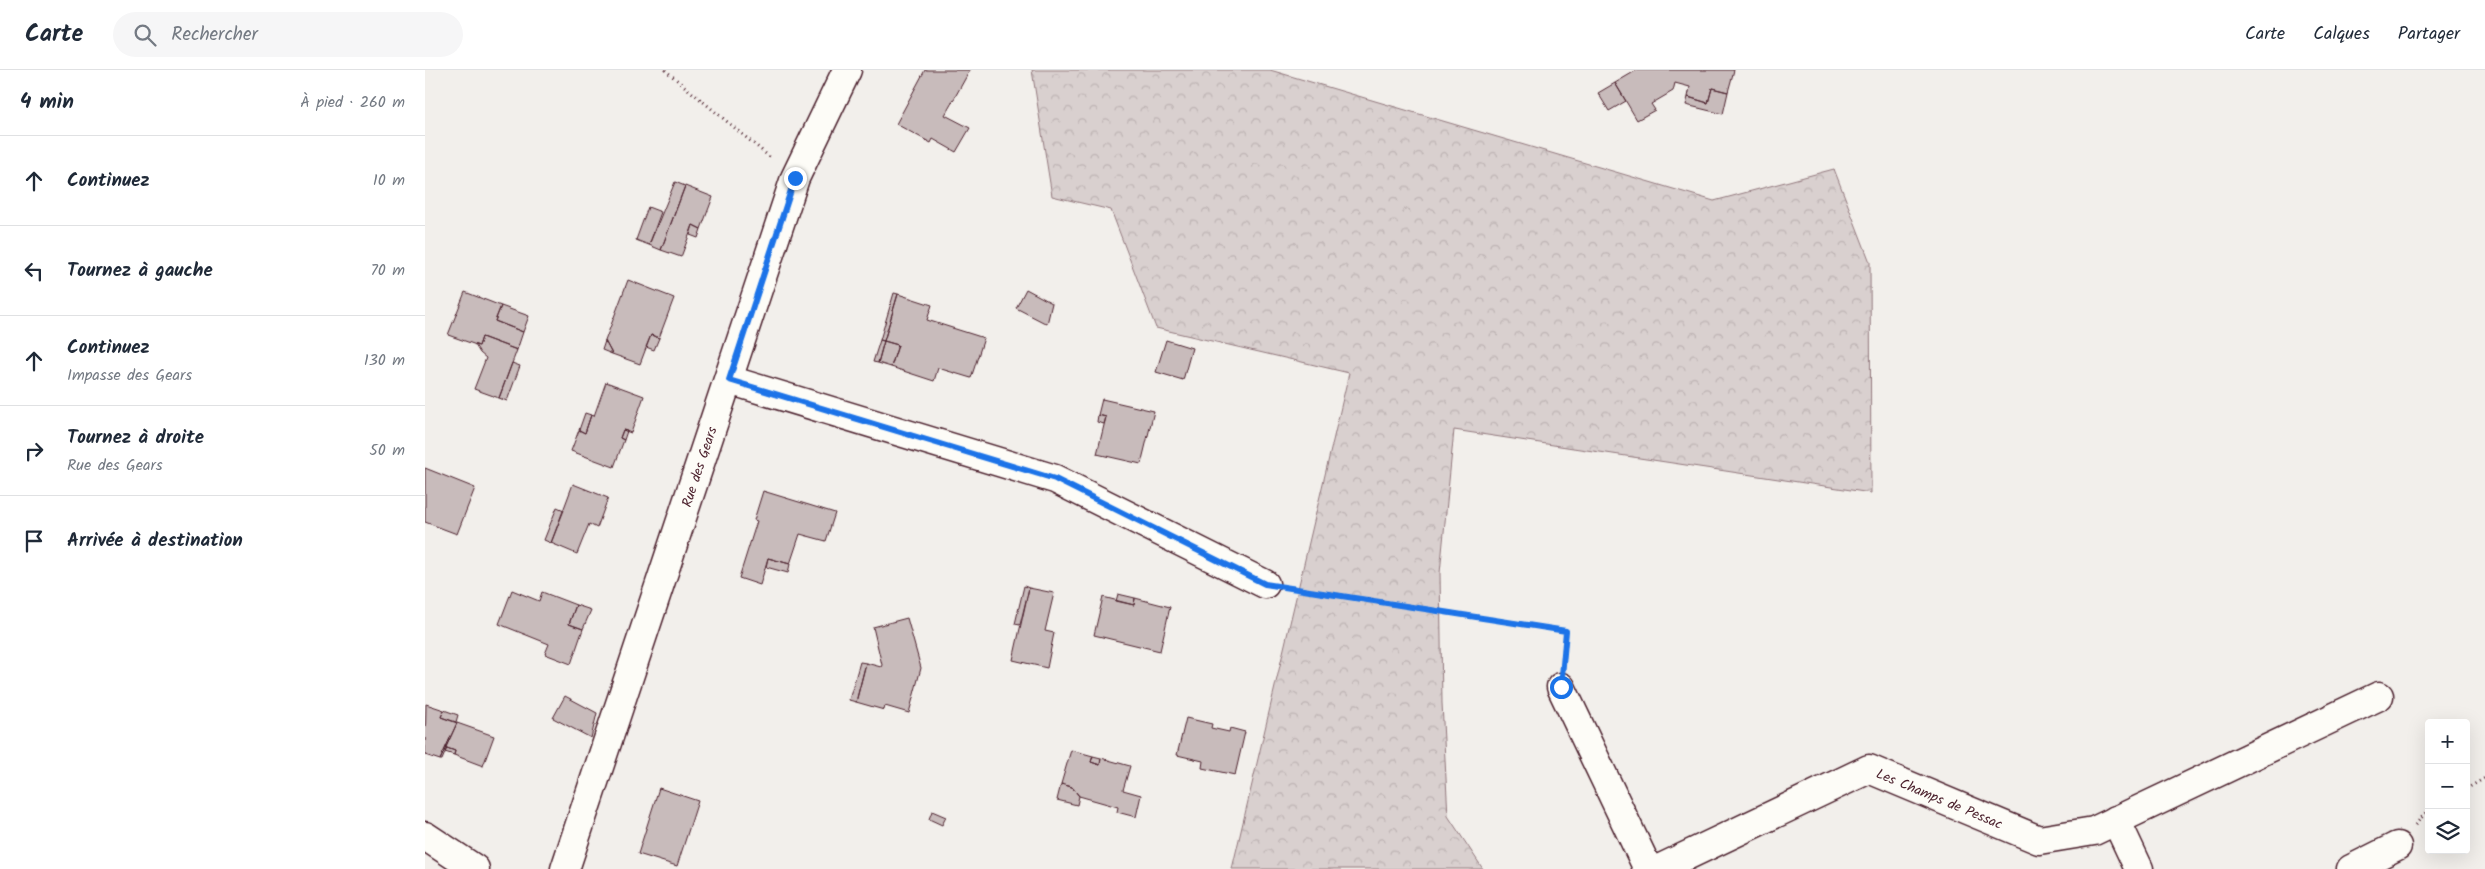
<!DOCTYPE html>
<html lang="fr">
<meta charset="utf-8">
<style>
:root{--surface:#fff;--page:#f6f6f7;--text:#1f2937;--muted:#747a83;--line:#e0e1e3}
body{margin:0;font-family:Kalam,sans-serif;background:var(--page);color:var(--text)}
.controls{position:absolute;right:15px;bottom:15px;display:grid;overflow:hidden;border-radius:5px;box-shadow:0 5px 20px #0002}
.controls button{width:45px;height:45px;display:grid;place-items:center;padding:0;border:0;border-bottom:1px solid var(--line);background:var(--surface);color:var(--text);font:25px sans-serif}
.stop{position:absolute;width:15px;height:15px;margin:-11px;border:4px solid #1a73e8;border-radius:50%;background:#fff}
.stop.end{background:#1a73e8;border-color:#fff;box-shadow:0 1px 5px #0008}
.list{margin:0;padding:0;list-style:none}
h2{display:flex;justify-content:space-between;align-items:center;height:65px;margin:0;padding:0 20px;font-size:21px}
h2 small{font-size:16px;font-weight:400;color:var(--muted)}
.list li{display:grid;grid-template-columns:32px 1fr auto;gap:15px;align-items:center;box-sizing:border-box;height:90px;padding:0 20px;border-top:1px solid var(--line)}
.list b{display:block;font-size:19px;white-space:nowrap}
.list p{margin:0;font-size:16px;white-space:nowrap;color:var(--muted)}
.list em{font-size:16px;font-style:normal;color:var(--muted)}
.icon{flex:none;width:28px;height:28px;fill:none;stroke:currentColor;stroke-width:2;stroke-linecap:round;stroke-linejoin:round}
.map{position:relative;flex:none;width:2060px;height:799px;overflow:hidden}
header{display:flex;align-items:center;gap:30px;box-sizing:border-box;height:70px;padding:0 25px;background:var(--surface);border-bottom:1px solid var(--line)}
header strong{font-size:24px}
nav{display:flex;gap:28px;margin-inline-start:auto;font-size:18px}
.search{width:350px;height:45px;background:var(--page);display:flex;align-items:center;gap:12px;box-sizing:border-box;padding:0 18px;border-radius:28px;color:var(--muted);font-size:19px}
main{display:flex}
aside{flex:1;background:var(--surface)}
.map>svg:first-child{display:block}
.forest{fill:url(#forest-crowns);stroke:#92787d}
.building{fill:#c8bbbb;stroke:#4a1f2b}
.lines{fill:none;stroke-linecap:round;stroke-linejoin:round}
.street-casing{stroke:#4a1f2b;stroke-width:31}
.secondary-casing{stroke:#4a1f2b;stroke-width:31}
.path{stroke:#4a1f2b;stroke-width:3;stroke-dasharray:1 4;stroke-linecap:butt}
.street{stroke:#fdfcf7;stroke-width:28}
.secondary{stroke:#fdfcf7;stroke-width:28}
.route{stroke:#1a73e8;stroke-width:6}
.labels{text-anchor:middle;stroke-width:5;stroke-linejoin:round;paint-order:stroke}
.street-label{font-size:14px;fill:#4a1f2b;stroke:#fdfcf7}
</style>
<header>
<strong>Carte</strong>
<div class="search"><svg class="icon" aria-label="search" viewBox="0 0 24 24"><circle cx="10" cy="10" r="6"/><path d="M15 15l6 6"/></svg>Rechercher</div>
<nav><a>Carte</a><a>Calques</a><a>Partager</a></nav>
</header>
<main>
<aside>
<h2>4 min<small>À pied · 260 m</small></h2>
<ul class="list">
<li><svg class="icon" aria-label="ahead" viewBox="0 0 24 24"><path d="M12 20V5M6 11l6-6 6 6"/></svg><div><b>Continuez</b></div><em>10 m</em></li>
<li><svg class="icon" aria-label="left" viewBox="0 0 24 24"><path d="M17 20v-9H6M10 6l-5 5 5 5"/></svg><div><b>Tournez à gauche</b></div><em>70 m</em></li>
<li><svg class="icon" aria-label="ahead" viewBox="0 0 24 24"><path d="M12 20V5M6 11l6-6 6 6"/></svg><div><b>Continuez</b><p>Impasse des Gears</p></div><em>130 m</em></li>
<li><svg class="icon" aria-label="right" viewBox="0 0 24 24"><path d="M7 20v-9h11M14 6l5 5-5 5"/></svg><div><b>Tournez à droite</b><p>Rue des Gears</p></div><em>50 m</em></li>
<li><svg class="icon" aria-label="arrive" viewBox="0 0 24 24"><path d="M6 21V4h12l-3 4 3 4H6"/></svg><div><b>Arrivée à destination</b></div></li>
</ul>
</aside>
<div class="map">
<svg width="2060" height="799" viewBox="0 0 2060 799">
<defs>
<pattern id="forest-crowns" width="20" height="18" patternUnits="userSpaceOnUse" patternTransform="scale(1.25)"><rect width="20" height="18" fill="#d9d0cf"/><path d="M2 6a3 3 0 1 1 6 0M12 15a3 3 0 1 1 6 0" fill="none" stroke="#bcb2b2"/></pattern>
</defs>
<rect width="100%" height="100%" fill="#f2efeb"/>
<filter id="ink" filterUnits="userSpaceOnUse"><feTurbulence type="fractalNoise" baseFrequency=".02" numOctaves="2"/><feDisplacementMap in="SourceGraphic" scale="10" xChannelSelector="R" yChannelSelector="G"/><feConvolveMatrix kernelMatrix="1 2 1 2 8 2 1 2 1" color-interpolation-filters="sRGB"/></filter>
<g filter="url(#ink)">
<path class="forest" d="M 607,0 L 845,0 L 1289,131 L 1409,99 L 1445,192 L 1446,423 L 1029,360 L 1015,503 L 1017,633 L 1023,746 L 1058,799 L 807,799 L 924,303 L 731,258 L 686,140 L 627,126 Z"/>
<path class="building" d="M 500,0 L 545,0 L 520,45 L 545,58 L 531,82 L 508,69 L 506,73 L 471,54 Z
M 1212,0 L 1309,0 L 1303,22 L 1287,18 L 1283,33 L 1263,27 L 1265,17 L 1250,13 L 1248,21 L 1226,34 L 1230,40 L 1212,50 L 1190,13 Z
M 1190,13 L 1201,31 L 1184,41 L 1173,23 Z
M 1287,18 L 1303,22 L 1298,44 L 1261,35 L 1263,27 L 1283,33 Z
M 250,112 L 260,116 L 236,180 L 224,175 Z
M 260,116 L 288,127 L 276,159 L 268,155 L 256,187 L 236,180 Z
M 223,137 L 236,142 L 224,175 L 211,170 Z
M 268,155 L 276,159 L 273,168 L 265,165 Z
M 203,210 L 249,228 L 234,268 L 226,265 L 215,294 L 187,284 L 180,271 Z
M 601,219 L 627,233 L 622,254 L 591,238 Z
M 40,222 L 76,236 L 70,251 L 98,262 L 92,280 L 57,267 L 54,276 L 23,265 Z
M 469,223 L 473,224 L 459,271 L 455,270 Z
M 473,224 L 507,235 L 502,250 L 559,268 L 546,308 L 513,298 L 509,311 L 466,297 L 473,275 L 459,271 Z
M 76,236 L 104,246 L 98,262 L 70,251 Z
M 226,265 L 234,268 L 229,280 L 221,277 Z
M 57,267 L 92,280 L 74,328 L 49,319 L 61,288 L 55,283 L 50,275 L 54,276 Z
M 455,270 L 459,271 L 453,293 L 448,292 Z
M 741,270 L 767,278 L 758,310 L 731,302 Z
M 180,271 L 187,284 L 177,280 Z
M 459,271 L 473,275 L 466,297 L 453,293 Z
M 87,293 L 95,296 L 82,331 L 74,328 Z
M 181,312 L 219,326 L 206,363 L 198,360 L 195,368 L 199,370 L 189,397 L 146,381 L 154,360 L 160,363 L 166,345 L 169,346 Z
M 677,329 L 729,341 L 716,394 L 672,384 L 681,347 L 673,345 Z
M 160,343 L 166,345 L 160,363 L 154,360 Z
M 673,345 L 681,347 L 679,354 L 672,352 Z
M 198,360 L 202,361 L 199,370 L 195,368 Z
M 0,398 L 50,418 L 32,464 L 0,452 Z
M 148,414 L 183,428 L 172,458 L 164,454 L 152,484 L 126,473 Z
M 338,421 L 410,443 L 401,471 L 375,464 L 365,494 L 343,488 L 335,515 L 314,508 L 332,451 L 329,450 Z
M 132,437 L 139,440 L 126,473 L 119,470 Z
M 343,488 L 365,494 L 363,503 L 341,497 Z
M 599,516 L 604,518 L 595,555 L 590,554 Z
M 604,518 L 629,523 L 620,561 L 629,563 L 622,598 L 588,590 Z
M 87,520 L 114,531 L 117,522 L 151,535 L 144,554 L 158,559 L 146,594 L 120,584 L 124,574 L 74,554 Z
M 693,524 L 710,528 L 709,535 L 691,531 Z
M 678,527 L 709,535 L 710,528 L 745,537 L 735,581 L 669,565 Z
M 151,535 L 166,540 L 158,559 L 144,554 Z
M 482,548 L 496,598 L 484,643 L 460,636 L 459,640 L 431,632 L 441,593 L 456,597 L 457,595 L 448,557 Z
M 435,592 L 441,593 L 431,632 L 424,630 Z
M 140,626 L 172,643 L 166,668 L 128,648 Z
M 1,634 L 19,640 L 16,647 L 32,653 L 15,690 L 0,685 Z
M 19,640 L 33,645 L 31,652 L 16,647 Z
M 761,648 L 787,654 L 786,658 L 804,662 L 805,658 L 820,662 L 810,705 L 777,698 L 778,691 L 752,685 Z
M 32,653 L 69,666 L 58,696 L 29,685 L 30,681 L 22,678 L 17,690 L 15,690 Z
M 22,678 L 30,681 L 29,685 L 20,682 Z
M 646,680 L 668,686 L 666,692 L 675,695 L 676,688 L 705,696 L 698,720 L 716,725 L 711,747 L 692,742 L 693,737 L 654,726 L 647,717 L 636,714 Z
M 668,686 L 676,688 L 675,695 L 666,692 Z
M 636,714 L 647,717 L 654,726 L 652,735 L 632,730 Z
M 234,718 L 273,731 L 252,796 L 213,784 Z
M 507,741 L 521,747 L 517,755 L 504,749 Z"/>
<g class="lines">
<g class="street-casing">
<g id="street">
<path d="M 304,310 L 630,409 L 840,514"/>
<path d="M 1136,617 L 1223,799"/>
<path d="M 1691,750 L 1714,799"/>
<path id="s1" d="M 140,799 L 370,108 L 422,0"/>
<path id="s2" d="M 1234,799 L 1444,699 L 1614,770 L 1669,761 L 1954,626"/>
<path d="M 1926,799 L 1972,776"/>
</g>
</g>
<g class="secondary-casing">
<path id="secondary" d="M 0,766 L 50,799"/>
</g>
<path class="path" d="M 240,0 L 347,89
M 868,518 L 1141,561 L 1138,589
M 2041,719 L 2060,708
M 1990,755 L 2004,739"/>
<use href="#street" class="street"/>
<use href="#secondary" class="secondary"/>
</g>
</g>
<g class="lines" filter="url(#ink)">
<path class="route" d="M 370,108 L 304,310 L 630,409 L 840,514 L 1141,561 L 1136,617"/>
</g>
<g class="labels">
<g class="street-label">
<text dy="5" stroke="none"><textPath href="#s1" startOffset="424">Rue des Gears</textPath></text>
<text dy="5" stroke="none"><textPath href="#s2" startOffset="309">Les Champs de Pessac</textPath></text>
</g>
</g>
</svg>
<div class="controls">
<button>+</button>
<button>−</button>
<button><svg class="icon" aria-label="layers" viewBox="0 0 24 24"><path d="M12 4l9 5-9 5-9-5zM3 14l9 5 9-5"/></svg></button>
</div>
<div class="stop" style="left:1136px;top:617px"></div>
<div class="stop end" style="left:370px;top:108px"></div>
</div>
</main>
